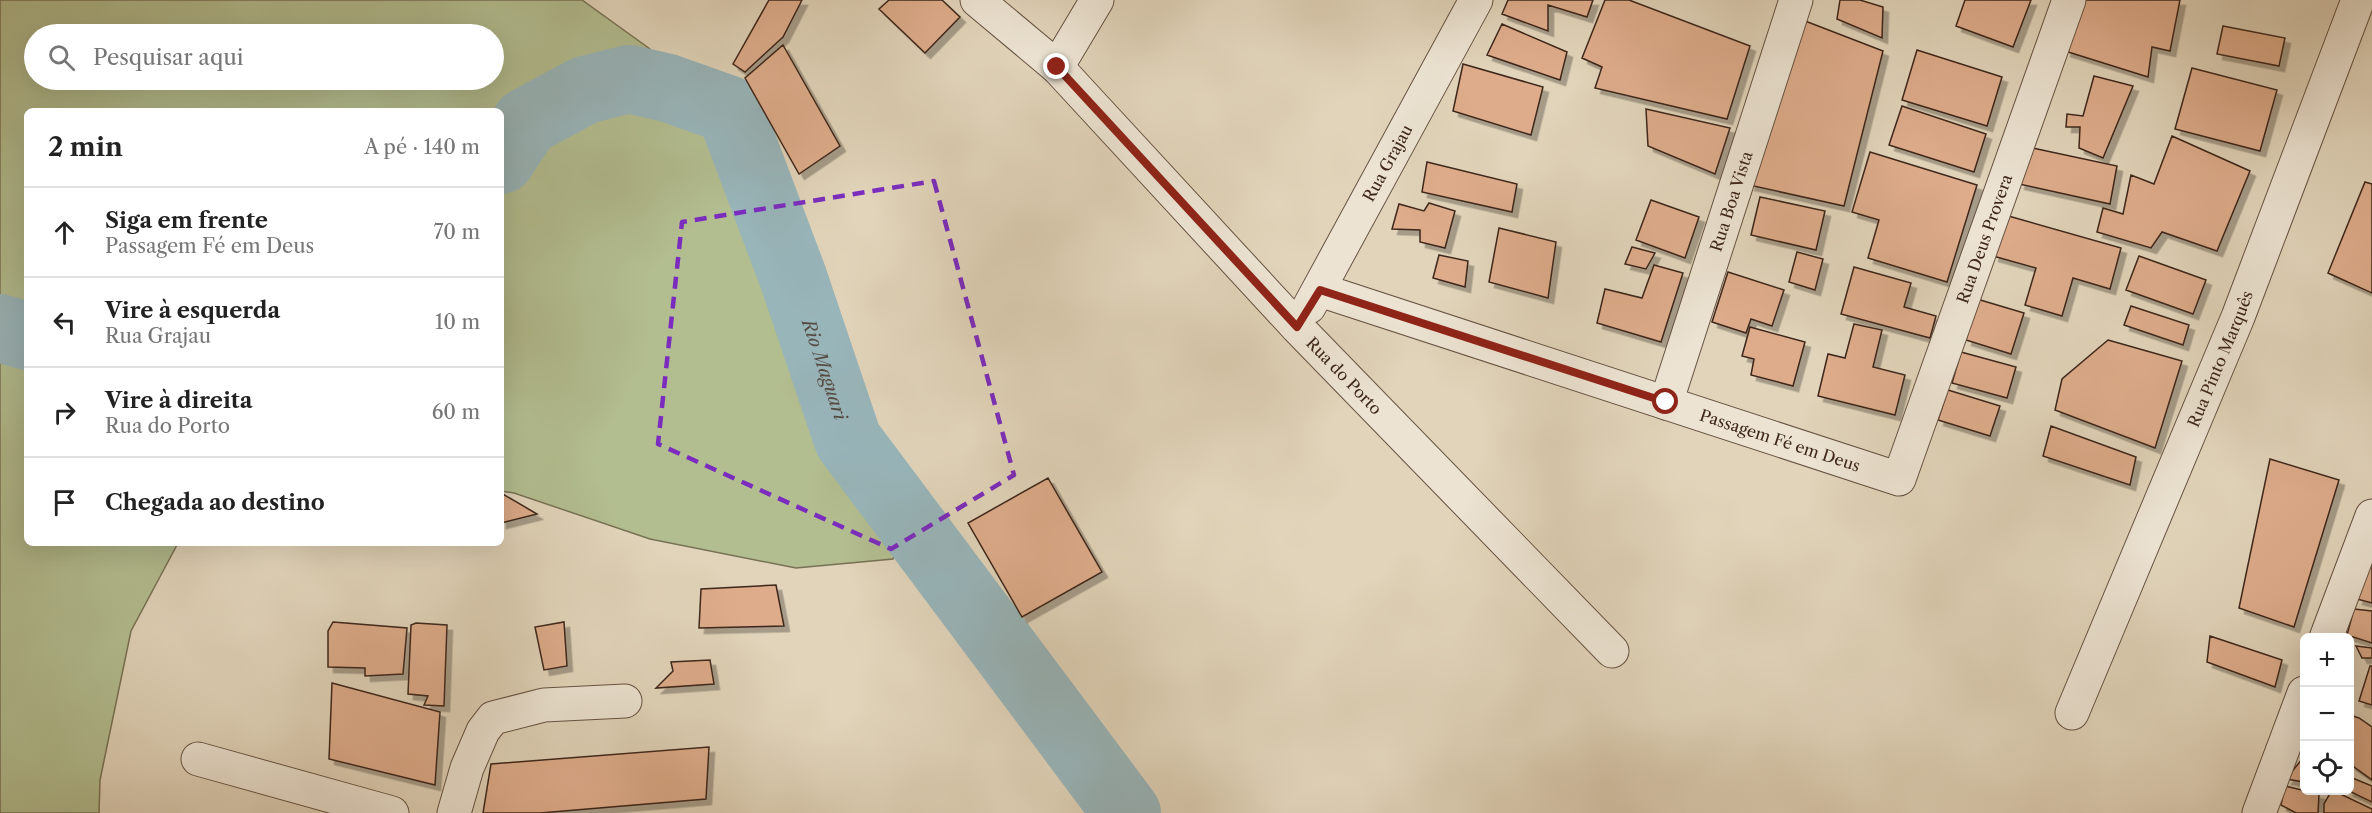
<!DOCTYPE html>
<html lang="pt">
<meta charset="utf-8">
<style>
:root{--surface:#fff;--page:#f2f2f2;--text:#222;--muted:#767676;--line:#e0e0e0}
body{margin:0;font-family:"Libre Caslon Text",serif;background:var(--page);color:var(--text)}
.controls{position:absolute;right:18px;bottom:18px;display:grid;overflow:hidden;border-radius:9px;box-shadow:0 6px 24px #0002}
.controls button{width:54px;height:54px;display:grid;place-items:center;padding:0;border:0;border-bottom:2px solid var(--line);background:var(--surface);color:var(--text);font:30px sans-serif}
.stop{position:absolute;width:18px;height:18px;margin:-14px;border:4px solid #8f2418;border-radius:50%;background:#fff}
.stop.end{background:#8f2418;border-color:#fff;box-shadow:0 2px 6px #0008}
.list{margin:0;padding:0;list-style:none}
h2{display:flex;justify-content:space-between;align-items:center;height:78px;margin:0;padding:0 24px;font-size:26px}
h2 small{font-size:20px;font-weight:400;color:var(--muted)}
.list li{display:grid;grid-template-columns:39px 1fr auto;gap:18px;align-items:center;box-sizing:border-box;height:90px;padding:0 24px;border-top:2px solid var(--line)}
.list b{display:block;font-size:22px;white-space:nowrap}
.list p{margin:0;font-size:20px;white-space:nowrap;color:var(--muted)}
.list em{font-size:20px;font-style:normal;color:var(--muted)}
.icon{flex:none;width:33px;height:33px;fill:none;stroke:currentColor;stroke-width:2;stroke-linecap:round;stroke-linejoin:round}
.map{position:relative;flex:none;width:2372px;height:813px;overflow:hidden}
.search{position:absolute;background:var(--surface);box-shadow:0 6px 24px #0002;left:24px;top:24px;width:480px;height:66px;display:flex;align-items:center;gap:15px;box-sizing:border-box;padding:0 21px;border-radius:33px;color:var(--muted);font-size:22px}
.panel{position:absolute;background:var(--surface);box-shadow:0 6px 24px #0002;left:24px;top:108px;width:480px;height:438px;border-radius:9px}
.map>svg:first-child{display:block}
.green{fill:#b2bd90;stroke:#787255;stroke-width:1.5;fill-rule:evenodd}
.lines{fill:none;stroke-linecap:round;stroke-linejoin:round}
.river{stroke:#98b5ba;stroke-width:68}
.building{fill:#deac8b;stroke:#3d261a;stroke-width:1.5;filter:url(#shadow)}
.minor-casing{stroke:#665242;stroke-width:35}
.minor{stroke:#ece3d2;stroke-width:33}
.route{stroke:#8f2418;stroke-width:8}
.marked{fill:none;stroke:#7b2cbf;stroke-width:4.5;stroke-dasharray:12 8;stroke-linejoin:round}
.labels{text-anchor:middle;stroke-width:4.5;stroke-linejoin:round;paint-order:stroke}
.street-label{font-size:16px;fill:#3d261a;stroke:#ece3d2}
.water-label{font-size:18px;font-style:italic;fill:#544a42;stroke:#ece3d2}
</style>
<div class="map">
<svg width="2372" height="813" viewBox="0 0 2372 813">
<defs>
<filter id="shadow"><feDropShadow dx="5.5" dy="5.5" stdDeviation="0" flood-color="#0004"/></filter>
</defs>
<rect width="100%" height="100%" fill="#e1d4ba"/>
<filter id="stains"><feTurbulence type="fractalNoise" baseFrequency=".00333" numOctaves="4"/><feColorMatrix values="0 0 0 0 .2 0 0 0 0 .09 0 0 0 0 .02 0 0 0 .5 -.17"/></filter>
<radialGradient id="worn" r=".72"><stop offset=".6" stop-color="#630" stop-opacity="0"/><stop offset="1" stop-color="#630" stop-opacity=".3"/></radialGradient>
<path class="green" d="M 0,0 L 582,0 L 650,49 L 723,129 L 796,264 L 856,393 L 913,506 L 893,559 L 796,568 L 650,539 L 514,493 L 501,491 L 501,111 L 27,111 L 27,543 L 178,543 L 131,631 L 100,780 L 99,813 L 0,813 ZM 34,34 L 494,34 L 494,80 L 34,80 Z"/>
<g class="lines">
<g class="river">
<path id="s1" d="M 501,160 L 526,122 L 585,90 L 629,79 L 668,88 L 730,110 L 793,277 L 848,440 L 1127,813"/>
<path d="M 0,328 L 27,336"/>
</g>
</g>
<path class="building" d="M 769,0 L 802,0 L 783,37 L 745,72 L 733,64 Z
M 889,0 L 942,0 L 960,17 L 925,53 L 879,9 Z
M 1508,0 L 1593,0 L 1587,17 L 1548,5 L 1548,31 L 1502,14 Z
M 1605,0 L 1629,0 L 1750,46 L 1727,119 L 1595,88 L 1602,67 L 1582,58 Z
M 1840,0 L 1860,0 L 1883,7 L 1882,38 L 1837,19 Z
M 1965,0 L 2031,0 L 2013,47 L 1956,26 Z
M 2084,0 L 2180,0 L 2170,51 L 2152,47 L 2148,77 L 2065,51 Z
M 1800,19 L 1883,51 L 1844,206 L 1749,185 Z
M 1502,24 L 1567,52 L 1560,80 L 1487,55 Z
M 2223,26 L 2285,38 L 2279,66 L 2217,54 Z
M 783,45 L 840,146 L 799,174 L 745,78 Z
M 1917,50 L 2002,77 L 1987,126 L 1902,100 Z
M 1463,64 L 1543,87 L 1531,135 L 1453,111 Z
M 2192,68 L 2277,90 L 2260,151 L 2175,129 Z
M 2094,76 L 2133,86 L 2103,158 L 2079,148 L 2080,127 L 2066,127 L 2067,114 L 2083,116 Z
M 1902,106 L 1986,134 L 1974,172 L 1889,145 Z
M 1646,109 L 1730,128 L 1715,174 L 1648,146 Z
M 2172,136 L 2250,171 L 2217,251 L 2162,232 L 2151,248 L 2097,232 L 2103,208 L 2123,214 L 2131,175 L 2154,184 Z
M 2028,147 L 2117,166 L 2110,204 L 2019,184 Z
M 1870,152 L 1977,185 L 1947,282 L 1868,258 L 1879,220 L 1852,212 Z
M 1427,162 L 1517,184 L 1512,212 L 1422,192 Z
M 2365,182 L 2372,184 L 2372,293 L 2328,273 Z
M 1760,197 L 1825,211 L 1816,250 L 1751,235 Z
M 1651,200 L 1699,217 L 1685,258 L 1636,240 Z
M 1429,203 L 1455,211 L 1445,248 L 1420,242 L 1420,230 L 1392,229 L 1399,204 L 1424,211 Z
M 2005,215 L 2121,248 L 2110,289 L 2073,278 L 2062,316 L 2025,305 L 2036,268 L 1993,256 Z
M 1499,228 L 1556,242 L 1548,298 L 1489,282 Z
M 1632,247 L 1655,253 L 1646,269 L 1625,264 Z
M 1797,252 L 1823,259 L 1815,290 L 1789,282 Z
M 1439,255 L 1468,261 L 1465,287 L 1433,278 Z
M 2139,256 L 2206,280 L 2193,314 L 2126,290 Z
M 1654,265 L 1683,273 L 1661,342 L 1597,323 L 1605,289 L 1642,298 Z
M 1854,267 L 1911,283 L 1904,307 L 1936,316 L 1930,338 L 1841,314 Z
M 1728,272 L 1784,290 L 1772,326 L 1751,319 L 1746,333 L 1712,322 Z
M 1977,299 L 2024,313 L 2011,354 L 1966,340 Z
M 2131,306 L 2189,325 L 2183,345 L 2124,325 Z
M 1854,324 L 1882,330 L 1873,367 L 1905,375 L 1895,415 L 1818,396 L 1828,354 L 1845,358 Z
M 1750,327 L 1805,342 L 1793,386 L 1751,375 L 1754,359 L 1742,356 Z
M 2108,340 L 2182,361 L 2155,448 L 2055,410 L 2062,379 Z
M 1961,352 L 2016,367 L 2007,398 L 1952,383 Z
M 1948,390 L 2000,406 L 1990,436 L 1938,420 Z
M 2051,426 L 2136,457 L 2130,485 L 2043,456 Z
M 2270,459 L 2339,480 L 2294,627 L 2239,608 Z
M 1048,478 L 1102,572 L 1022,617 L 968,523 Z
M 501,493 L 537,514 L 501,523 Z
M 2372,553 L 2372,603 L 2357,599 Z
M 776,585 L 784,626 L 699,628 L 701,589 Z
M 2354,609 L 2372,611 L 2372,643 L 2347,635 Z
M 333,622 L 407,628 L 403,674 L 365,676 L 365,668 L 328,667 L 328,631 Z
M 564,622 L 567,666 L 544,670 L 535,627 Z
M 416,623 L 447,625 L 444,706 L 424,705 L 428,696 L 408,694 L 411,625 Z
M 2210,636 L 2282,660 L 2275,687 L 2207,662 Z
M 2356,646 L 2372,648 L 2372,658 L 2362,658 Z
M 710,660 L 714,684 L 656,688 L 673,671 L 671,662 Z
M 2370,666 L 2372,666 L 2372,705 L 2359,701 Z
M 332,683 L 440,712 L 435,785 L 329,759 Z
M 2350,715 L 2359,718 L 2372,727 L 2372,780 L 2350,764 Z
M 709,747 L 706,799 L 540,813 L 483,813 L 491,764 Z
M 2302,759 L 2304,759 L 2304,782 L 2286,779 Z
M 2350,777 L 2372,786 L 2372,802 L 2347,790 L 2350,790 Z
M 2285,786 L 2319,794 L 2318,813 L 2296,813 L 2281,805 Z
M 2332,790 L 2372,809 L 2372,813 L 2324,813 L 2324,804 Z"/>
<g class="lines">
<g class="minor-casing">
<g id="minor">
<path id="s2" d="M 977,0 L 1057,67 L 1297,327 L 1612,651"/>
<path d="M 1057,67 L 1097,0"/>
<path id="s3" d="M 1320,290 L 1899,479 L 2069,0"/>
<path id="s4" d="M 1309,307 L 1476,0"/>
<path id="s5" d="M 1666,403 L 1796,0"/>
<path d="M 2326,638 L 2372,516"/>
<path id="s6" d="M 2072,713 L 2238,317 L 2358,0"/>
<path d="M 198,759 L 392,813"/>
<path d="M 454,813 L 467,768 L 483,731 L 493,718 L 544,705 L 625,701"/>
<path d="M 2259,813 L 2304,693"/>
</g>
</g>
<use href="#minor" class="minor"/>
</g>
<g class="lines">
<path class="route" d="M 1057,67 L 1297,327 L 1320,290 L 1666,402"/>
</g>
<path class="marked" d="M 934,181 L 1014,475 L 891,549 L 658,444 L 682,222 Z"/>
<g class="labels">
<g class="street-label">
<text dy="6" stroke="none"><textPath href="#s4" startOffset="164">Rua Grajau</textPath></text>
<text dy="6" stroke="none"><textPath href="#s5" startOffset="212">Rua Boa Vista</textPath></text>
<text dy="6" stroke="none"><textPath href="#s3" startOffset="864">Rua Deus Provera</textPath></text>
<text dy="6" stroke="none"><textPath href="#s6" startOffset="384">Rua Pinto Marquês</textPath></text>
<text dy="6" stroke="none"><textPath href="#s2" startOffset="526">Rua do Porto</textPath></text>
<text dy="6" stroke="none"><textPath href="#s3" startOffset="484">Passagem Fé em Deus</textPath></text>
</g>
<g class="water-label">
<text dy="6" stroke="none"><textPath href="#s1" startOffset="540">Rio Maguari</textPath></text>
</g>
</g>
<rect width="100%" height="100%" filter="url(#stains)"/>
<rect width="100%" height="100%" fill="url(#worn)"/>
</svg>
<div class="controls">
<button>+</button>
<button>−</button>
<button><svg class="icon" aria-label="locate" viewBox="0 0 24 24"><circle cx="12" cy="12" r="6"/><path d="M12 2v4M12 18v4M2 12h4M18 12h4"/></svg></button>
</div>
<div class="stop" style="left:1666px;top:402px"></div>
<div class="stop end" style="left:1057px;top:67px"></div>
<div class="search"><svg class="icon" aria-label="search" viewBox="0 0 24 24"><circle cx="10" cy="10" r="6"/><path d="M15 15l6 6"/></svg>Pesquisar aqui</div>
<section class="panel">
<h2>2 min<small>A pé · 140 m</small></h2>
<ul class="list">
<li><svg class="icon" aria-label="ahead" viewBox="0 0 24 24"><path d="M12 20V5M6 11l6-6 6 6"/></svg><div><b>Siga em frente</b><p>Passagem Fé em Deus</p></div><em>70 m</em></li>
<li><svg class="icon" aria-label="left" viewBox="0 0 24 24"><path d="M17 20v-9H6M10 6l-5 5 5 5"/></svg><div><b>Vire à esquerda</b><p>Rua Grajau</p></div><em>10 m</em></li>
<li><svg class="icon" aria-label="right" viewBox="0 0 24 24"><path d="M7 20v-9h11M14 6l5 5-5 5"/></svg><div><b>Vire à direita</b><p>Rua do Porto</p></div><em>60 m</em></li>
<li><svg class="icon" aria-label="arrive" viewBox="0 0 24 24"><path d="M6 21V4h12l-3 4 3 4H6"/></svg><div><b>Chegada ao destino</b></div></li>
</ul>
</section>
</div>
